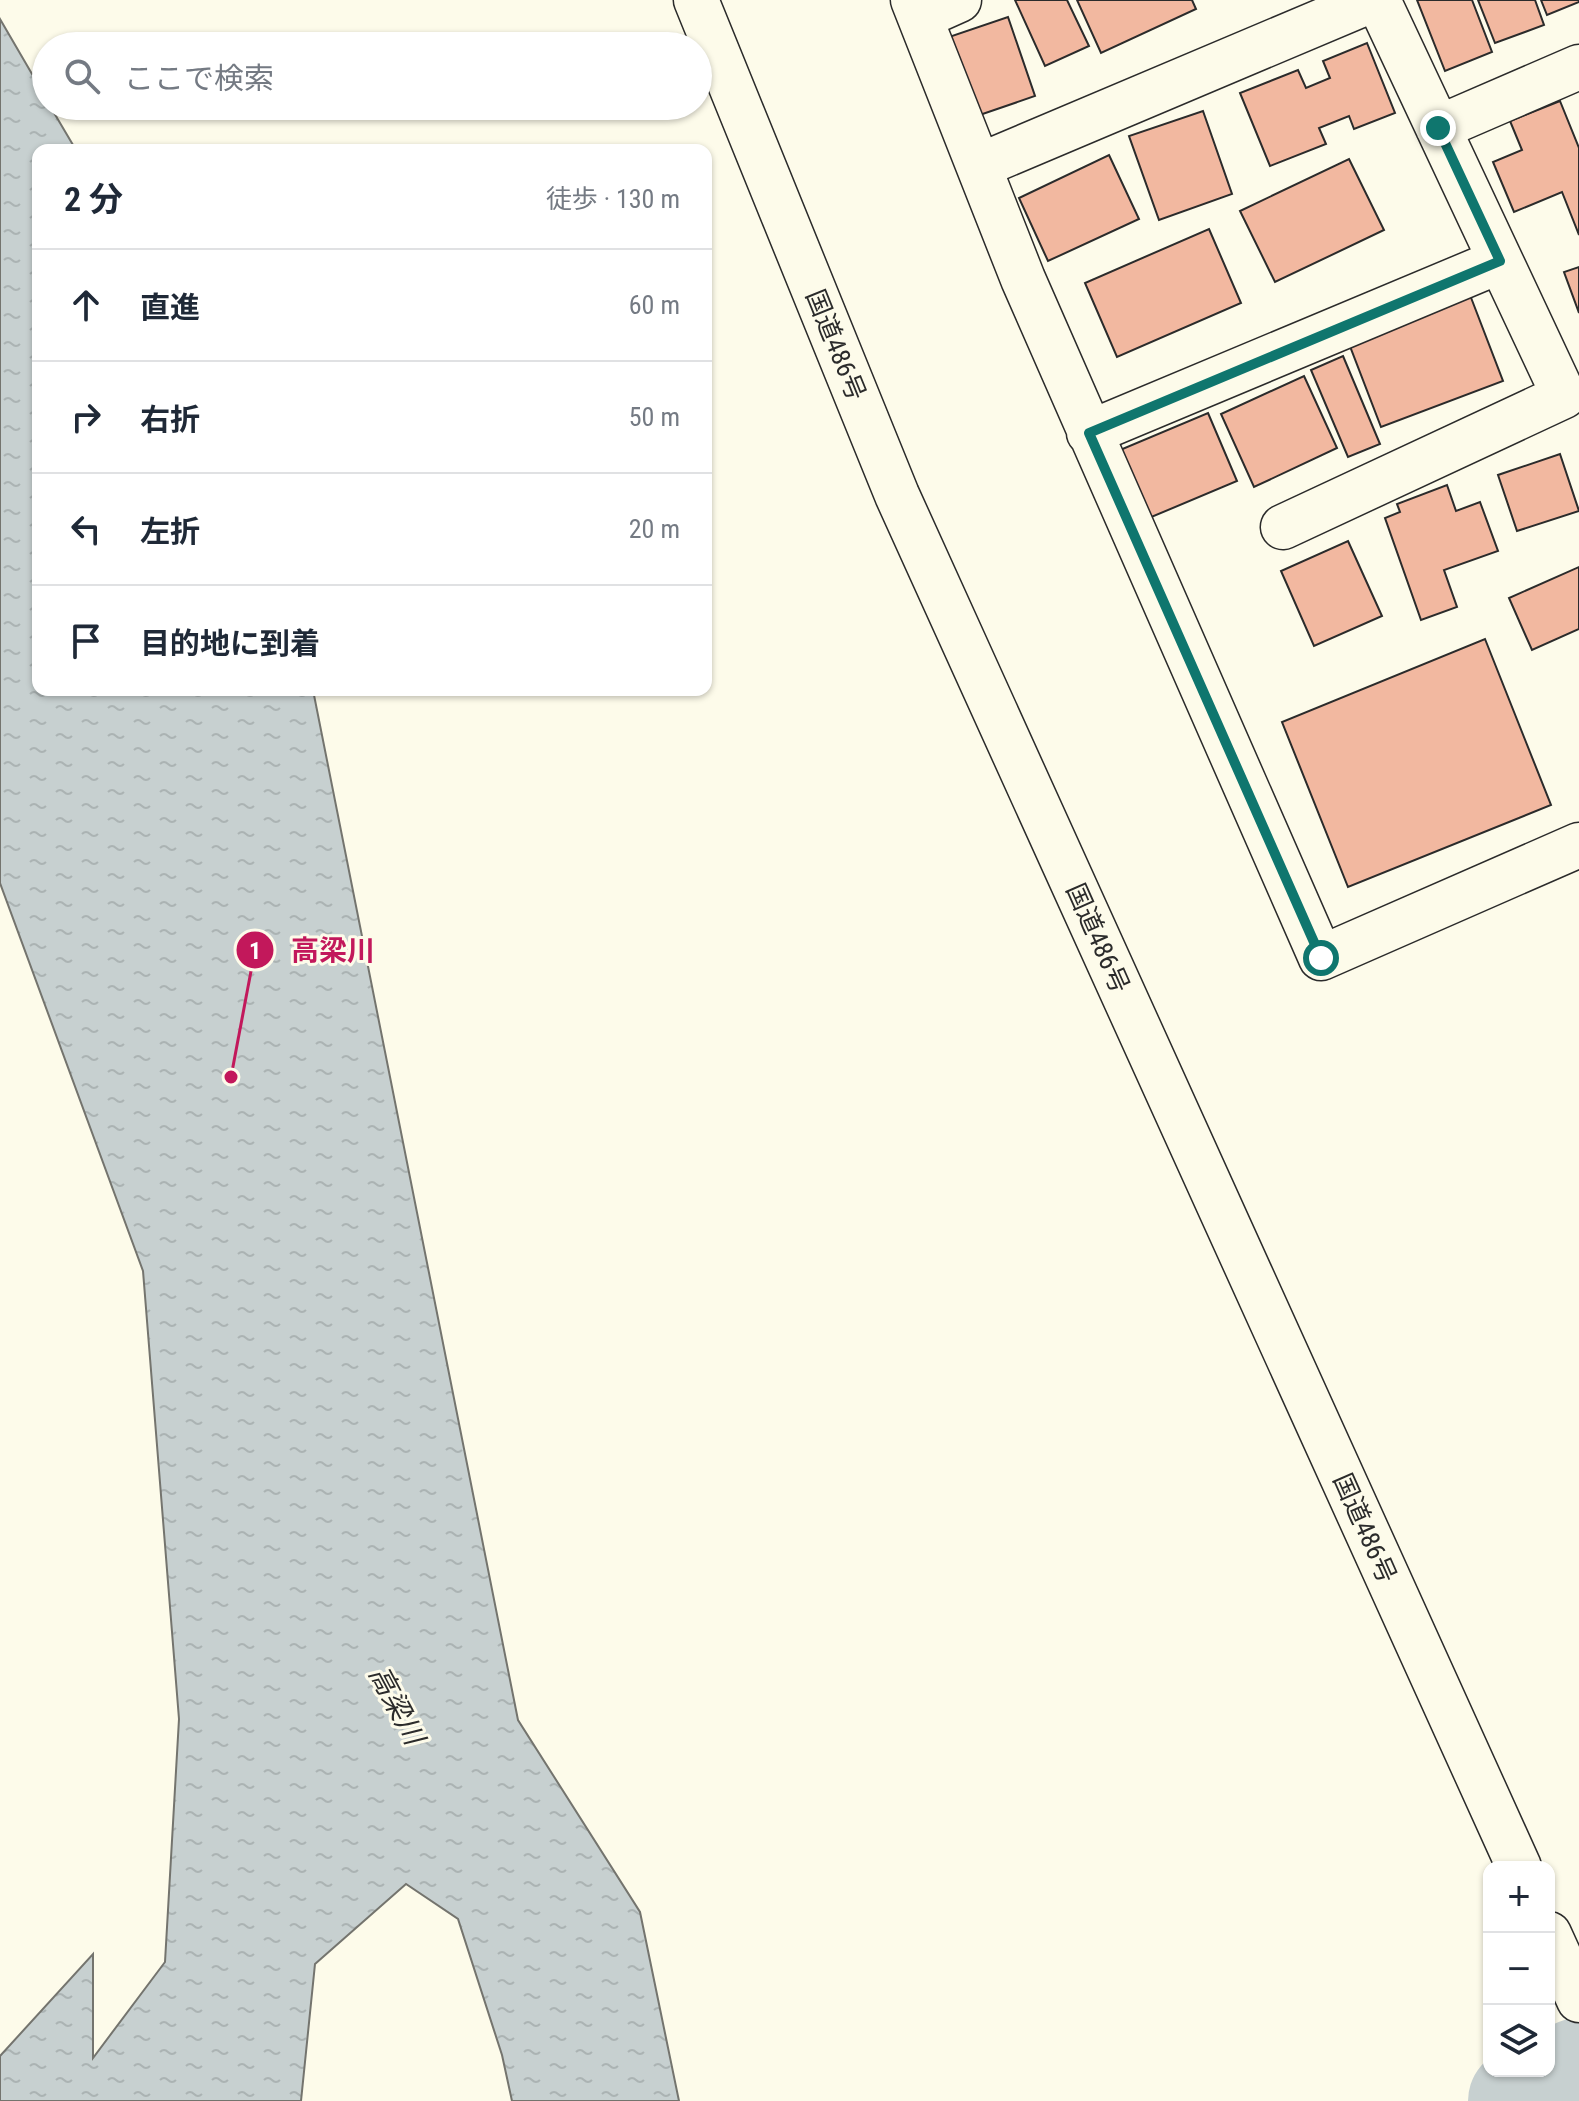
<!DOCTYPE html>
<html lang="ja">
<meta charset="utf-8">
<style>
:root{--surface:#fff;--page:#f2f2f3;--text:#1f2937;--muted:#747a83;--line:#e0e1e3}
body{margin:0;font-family:"Roboto Condensed","Noto Sans JP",sans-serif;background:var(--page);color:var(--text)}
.controls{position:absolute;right:24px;bottom:24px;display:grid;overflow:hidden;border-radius:16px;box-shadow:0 2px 6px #0004}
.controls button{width:72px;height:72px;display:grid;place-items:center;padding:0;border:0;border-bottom:2px solid var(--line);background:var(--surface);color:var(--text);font:40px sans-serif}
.stop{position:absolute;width:24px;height:24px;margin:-18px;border:6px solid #0f766e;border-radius:50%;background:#fff}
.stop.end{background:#0f766e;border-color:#fff;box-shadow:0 2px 8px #0008}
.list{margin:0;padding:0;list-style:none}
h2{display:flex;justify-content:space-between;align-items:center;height:104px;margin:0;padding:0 32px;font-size:34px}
h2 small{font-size:26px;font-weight:400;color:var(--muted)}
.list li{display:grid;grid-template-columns:52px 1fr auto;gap:24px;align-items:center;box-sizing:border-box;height:112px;padding:0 32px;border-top:2px solid var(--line)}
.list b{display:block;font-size:30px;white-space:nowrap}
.list em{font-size:26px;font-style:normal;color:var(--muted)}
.icon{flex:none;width:44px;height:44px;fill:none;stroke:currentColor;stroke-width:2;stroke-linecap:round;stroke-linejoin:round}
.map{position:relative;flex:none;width:1579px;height:2101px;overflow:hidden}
.search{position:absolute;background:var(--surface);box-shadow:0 2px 6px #0004;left:32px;top:32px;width:680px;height:88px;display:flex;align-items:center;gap:20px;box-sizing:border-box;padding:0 28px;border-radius:44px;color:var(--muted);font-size:30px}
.panel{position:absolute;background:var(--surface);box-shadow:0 2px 6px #0004;left:32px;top:144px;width:680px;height:552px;border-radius:16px}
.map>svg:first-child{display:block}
.water{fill:url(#water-ripples);stroke:#74746e;stroke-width:2}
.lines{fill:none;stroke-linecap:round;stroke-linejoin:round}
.river{stroke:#c7d0d0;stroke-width:108}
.building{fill:#f2b8a0;stroke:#2b2b2b;stroke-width:2}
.minor-casing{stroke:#2b2b2b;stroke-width:47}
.highway-casing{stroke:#2b2b2b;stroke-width:47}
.minor{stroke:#fdfbea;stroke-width:44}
.highway{stroke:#fdfbea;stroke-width:44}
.route{stroke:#0f766e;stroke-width:10}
.labels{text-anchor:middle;stroke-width:6;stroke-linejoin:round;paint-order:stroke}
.street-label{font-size:26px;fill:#2b2b2b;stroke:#fdfbea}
.water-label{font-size:28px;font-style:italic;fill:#2b2b2b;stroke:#fdfbea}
.leader{fill:none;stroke:#c2185b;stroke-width:3}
.callout-dot{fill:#c2185b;stroke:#fdfbea;stroke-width:3}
.mark-label{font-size:24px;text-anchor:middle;font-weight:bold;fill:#fff}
.callout-label{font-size:28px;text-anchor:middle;font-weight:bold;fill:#c2185b;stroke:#fdfbea;stroke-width:6;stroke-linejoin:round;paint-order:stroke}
</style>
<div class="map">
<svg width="1579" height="2101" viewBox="0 0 1579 2101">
<defs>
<pattern id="water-ripples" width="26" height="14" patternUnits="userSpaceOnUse" patternTransform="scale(2)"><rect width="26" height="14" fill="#c7d0d0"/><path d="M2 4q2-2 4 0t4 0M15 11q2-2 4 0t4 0" fill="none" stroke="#abb3b3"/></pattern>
</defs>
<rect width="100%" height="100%" fill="#fdfbea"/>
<path class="water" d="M 0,19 L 46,98 L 46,106 L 50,106 L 76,150 L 38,150 L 38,690 L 313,690 L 518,1720 L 640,1912 L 679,2101 L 512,2101 L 502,2055 L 458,1919 L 406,1884 L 315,1964 L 301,2101 L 0,2101 L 0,2056 L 93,1954 L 93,2058 L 165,1962 L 179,1719 L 143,1271 L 0,883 Z"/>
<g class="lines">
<path class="river" d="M 1522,2101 L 1579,2072"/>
</g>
<path class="building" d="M 1015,0 L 1067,0 L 1089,46 L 1045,66 Z
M 1077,0 L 1192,0 L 1196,9 L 1101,53 Z
M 1417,0 L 1472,0 L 1492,52 L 1445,71 Z
M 1478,0 L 1535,0 L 1544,25 L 1495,43 Z
M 1541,0 L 1579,0 L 1579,2 L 1547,15 Z
M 1008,17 L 1035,96 L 968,119 L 940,40 Z
M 1367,43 L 1395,113 L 1354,129 L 1349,116 L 1319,128 L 1326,144 L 1270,166 L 1240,93 L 1298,70 L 1306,88 L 1330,78 L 1323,61 Z
M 1560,101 L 1579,148 L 1579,235 L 1562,192 L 1514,212 L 1493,162 L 1522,150 L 1510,121 Z
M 1203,111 L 1232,194 L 1159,220 L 1129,136 Z
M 1109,155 L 1139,219 L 1048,261 L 1019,198 Z
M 1349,159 L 1384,230 L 1275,282 L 1240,211 Z
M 1209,229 L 1241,303 L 1117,357 L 1085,283 Z
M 1579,267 L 1579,313 L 1564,272 Z
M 1470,295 L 1503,381 L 1381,427 L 1348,341 Z
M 1343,356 L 1380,444 L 1348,457 L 1311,370 Z
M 1304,376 L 1337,448 L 1254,487 L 1221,414 Z
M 1208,413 L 1237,481 L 1149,518 L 1120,450 Z
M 1560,454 L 1579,511 L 1517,531 L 1498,475 Z
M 1447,485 L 1456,511 L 1480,502 L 1498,551 L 1444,570 L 1457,607 L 1421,620 L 1385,518 L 1400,512 L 1397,504 Z
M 1348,541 L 1382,616 L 1314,646 L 1281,571 Z
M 1579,567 L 1579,629 L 1532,650 L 1509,598 Z
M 1485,639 L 1551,805 L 1348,887 L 1282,722 Z"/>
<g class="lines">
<g class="minor-casing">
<path id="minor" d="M 913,0 L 1023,279 L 1321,958 L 1579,845
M 921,17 L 959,0
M 1438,128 L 1579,67
M 979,166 L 1372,0
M 1089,433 L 1500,261
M 1283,527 L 1564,396 L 1378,0"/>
</g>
<g class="highway-casing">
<path id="highway" d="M 696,0 L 897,495 L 1519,1867
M 1549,1934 L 1579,2000"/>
</g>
<use href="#minor" class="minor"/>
<use href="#highway" class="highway"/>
</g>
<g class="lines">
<path class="route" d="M 1321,958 L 1089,433 L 1500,261 L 1438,128"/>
</g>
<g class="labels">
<g class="street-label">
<text transform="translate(836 345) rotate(68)" y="9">国道486号</text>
<text transform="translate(1098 938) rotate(66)" y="9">国道486号</text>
<text transform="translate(1365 1528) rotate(66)" y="9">国道486号</text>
</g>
<g class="water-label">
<text transform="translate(397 1705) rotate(62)" y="10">高梁川</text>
</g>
</g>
<path class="leader" d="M231 1077L255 950"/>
<g class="callout-dot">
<circle cx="231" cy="1077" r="8"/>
<circle cx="255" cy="950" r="20"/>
</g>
<g class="mark-label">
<text x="255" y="959">1</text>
</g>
<g class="callout-label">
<text x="333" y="960">高梁川</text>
</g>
</svg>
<div class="controls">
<button>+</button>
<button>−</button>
<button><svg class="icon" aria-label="layers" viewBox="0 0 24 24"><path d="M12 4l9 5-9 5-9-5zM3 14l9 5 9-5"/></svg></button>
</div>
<div class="stop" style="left:1321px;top:958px"></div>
<div class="stop end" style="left:1438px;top:128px"></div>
<div class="search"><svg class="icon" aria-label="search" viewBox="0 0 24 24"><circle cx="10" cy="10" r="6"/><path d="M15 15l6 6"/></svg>ここで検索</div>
<section class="panel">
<h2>2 分<small>徒歩 · 130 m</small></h2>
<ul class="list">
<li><svg class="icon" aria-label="ahead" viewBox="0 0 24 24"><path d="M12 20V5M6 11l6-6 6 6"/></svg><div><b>直進</b></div><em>60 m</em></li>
<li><svg class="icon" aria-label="right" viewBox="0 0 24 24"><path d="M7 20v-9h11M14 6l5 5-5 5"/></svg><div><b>右折</b></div><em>50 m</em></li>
<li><svg class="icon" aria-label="left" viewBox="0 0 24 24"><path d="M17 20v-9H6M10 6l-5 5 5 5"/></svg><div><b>左折</b></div><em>20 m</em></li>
<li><svg class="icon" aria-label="arrive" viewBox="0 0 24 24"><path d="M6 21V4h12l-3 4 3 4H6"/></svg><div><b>目的地に到着</b></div></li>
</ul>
</section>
</div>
